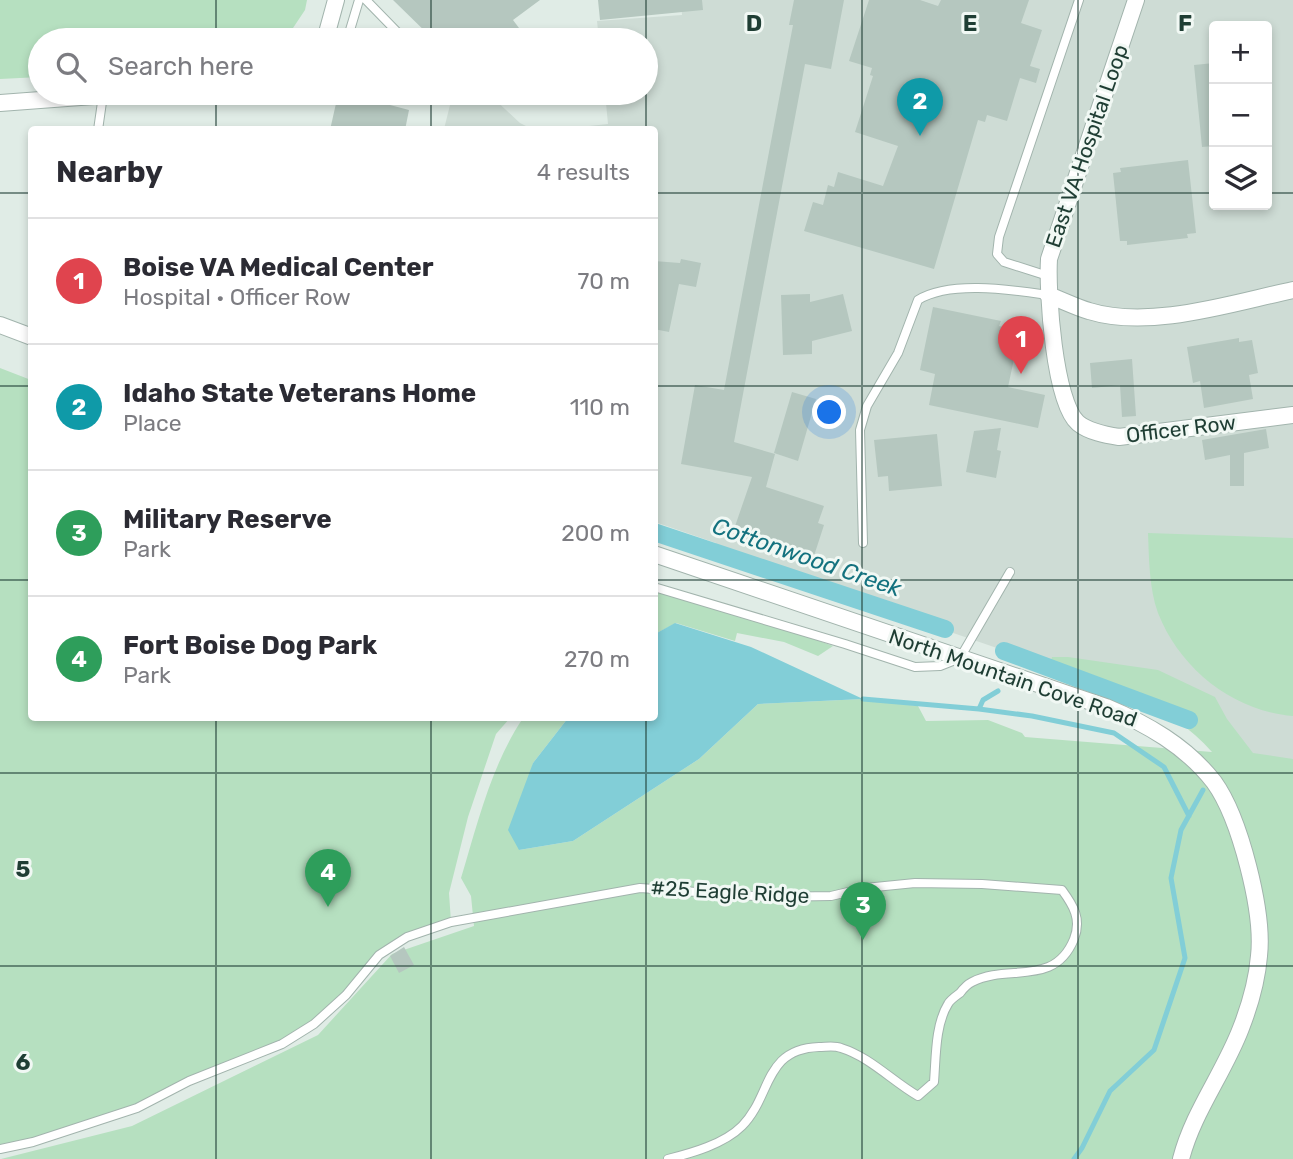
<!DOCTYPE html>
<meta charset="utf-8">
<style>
:root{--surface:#fff;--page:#f2f2f3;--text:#2b2b33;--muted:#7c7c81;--line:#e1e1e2;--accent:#b45309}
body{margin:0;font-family:Rubik,sans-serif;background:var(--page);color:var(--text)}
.controls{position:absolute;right:21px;top:21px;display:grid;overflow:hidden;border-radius:7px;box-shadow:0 4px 10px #0003}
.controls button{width:63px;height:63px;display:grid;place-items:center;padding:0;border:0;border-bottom:2px solid var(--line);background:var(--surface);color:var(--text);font:35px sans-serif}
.you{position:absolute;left:830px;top:413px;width:24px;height:24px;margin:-18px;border:5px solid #fff;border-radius:50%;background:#1a73e8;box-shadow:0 0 0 10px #1a73e833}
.badge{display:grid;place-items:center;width:46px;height:46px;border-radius:50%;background:var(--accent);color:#fff;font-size:23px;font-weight:700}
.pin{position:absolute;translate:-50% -58px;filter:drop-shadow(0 2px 4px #0008)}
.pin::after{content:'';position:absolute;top:37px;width:24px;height:21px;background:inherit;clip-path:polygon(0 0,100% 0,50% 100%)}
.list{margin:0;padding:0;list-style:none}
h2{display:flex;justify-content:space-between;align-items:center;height:91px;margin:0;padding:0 28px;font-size:30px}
h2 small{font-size:23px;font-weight:400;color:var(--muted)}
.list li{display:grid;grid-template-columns:46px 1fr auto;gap:21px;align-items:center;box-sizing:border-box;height:126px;padding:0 28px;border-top:2px solid var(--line)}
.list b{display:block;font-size:26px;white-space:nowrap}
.list p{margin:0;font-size:23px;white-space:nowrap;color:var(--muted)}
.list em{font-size:23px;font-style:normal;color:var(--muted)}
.icon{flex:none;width:38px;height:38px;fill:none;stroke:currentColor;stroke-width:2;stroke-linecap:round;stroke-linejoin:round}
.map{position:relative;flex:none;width:1293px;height:1159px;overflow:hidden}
.search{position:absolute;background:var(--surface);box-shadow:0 4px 10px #0003;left:28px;top:28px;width:630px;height:77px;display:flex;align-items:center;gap:18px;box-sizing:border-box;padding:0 24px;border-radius:38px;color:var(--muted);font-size:26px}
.panel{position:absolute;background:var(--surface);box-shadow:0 4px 10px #0003;left:28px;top:126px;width:630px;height:595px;border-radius:7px}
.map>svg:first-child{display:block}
.built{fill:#cedcd5;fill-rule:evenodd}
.green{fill:#b6e0c0}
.water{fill:#82ced7}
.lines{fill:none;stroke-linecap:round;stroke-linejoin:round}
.stream{stroke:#82ced7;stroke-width:5}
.canal{stroke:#82ced7;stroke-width:18}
.building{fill:#b5c7bf}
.service-casing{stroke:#a2b4ad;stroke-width:10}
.minor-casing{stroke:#a2b4ad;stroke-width:18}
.service{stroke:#fff;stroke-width:8}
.minor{stroke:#fff;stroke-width:16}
.grid{fill:none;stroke:#1f3e34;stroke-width:2;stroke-opacity:0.55}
.labels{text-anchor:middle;stroke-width:6;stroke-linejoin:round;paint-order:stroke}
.street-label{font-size:21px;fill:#1f3e34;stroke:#f1f8f4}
.water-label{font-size:23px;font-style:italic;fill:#14727f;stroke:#f1f8f4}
.grid-label{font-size:23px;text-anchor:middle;font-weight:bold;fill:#1f3e34;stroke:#f1f8f4;stroke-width:6;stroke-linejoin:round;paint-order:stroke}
</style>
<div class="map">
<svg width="1293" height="1159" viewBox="0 0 1293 1159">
<rect width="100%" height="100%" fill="#e0ece6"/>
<path class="built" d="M 681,0 L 1293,0 L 1293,762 L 1237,755 L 1194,716 L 715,551 L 716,543 L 655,522 L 654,130 L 551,130 L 608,124 L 605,93 L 646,93 L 646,40 L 599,40 L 597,21 L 682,15 ZM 1214,26 L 1267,26 L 1267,205 L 1214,205 Z
M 453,93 L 488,93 L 520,123 L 532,129 L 444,129 Z"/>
<path class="green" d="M 0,0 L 307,0 L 305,10 L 285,40 L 40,40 L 40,77 L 0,79 Z
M 0,368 L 31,380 L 32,718 L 510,718 L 496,734 L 468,817 L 449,893 L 451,922 L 407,937 L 379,955 L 346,995 L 282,1045 L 189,1081 L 137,1108 L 0,1149 Z
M 1148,533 L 1293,538 L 1293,716 C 1233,711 1180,669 1158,613 C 1149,588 1149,558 1148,533 Z
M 655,592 L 741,612 L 833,646 L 818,656 L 784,642 L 737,633 L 735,641 L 676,623 L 655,634 Z
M 1052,657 L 1068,657 L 1158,670 L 1215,697 L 1227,719 L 1253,753 L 1293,759 L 1293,1159 L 1,1159 L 132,1126 L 318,1035 L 392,954 L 474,926 L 471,896 L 461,878 C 478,822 491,766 523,718 L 568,718 L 533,763 L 519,850 L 573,841 L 699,759 L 758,704 L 863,699 L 918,706 L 926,721 L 988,720 L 1022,733 L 1025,737 L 1212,752 C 1170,703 1107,688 1049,667 Z"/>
<path class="water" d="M 675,623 L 751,647 L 863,699 L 758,704 L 699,759 L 573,841 L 519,850 L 508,830 L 533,763 L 568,718 L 654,718 L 655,634 Z"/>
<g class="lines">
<path class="stream" d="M 863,699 L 979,709 L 983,700 L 998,691
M 979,709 L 1032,716 L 1114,733 L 1164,767 L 1189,816
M 1074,1159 L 1082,1148 L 1110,1091 L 1154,1050 L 1185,958 L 1171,878 L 1181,830 L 1203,790"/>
<path class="canal" d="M 654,532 L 945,629
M 1004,651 L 1189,720"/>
</g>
<path class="building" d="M 393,0 L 540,0 L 513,20 L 528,40 L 515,40 L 501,30 L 492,40 L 434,40 Z
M 598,0 L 702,0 L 703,10 L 600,20 Z
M 794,0 L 844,0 L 831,69 L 805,64 L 734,442 L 775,454 L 766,487 L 824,506 L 818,523 L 824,525 L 812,562 L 732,535 L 752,477 L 681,464 L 695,385 L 724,390 L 793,25 L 789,25 Z
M 869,0 L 920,0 L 938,6 L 941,0 L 1029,0 L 1021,23 L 1042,30 L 1030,66 L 1040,69 L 1036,83 L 1020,78 L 1007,121 L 987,115 L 985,122 L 978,120 L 934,269 L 804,231 L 813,202 L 823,205 L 828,185 L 834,187 L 838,172 L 883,186 L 898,146 L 855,132 L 873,76 L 870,75 L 872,68 L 849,61 Z
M 1214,63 L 1214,146 L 1202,147 L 1194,65 Z
M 347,94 L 391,102 L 390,105 L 409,110 L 405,130 L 330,130 L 337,99 L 346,101 Z
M 1188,160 L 1196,233 L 1187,234 L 1188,238 L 1127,245 L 1127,241 L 1120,241 L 1113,173 L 1121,172 L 1120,168 Z
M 681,259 L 701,263 L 696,287 L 679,284 L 669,332 L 654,329 L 654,261 L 680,263 Z
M 810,294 L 810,302 L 843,294 L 852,331 L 812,341 L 812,354 L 783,355 L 781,295 Z
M 933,307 L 1001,321 L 999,326 L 1020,331 L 1008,387 L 1045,395 L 1038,428 L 929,405 L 935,374 L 920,370 Z
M 1239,338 L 1239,342 L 1252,340 L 1258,373 L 1249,375 L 1253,399 L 1204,408 L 1200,381 L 1193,383 L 1187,347 Z
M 1132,359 L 1136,416 L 1122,417 L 1120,385 L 1092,388 L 1090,363 Z
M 792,392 L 816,399 L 798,461 L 774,453 Z
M 1001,428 L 997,450 L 1001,451 L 996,478 L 966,472 L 974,431 Z
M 1266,429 L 1269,448 L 1244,453 L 1244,486 L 1230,486 L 1230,455 L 1205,460 L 1202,440 Z
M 937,434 L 942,486 L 889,491 L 888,476 L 878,477 L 874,440 Z
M 404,947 L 414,965 L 399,973 L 390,956 Z"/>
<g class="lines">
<g class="service-casing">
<path id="service" d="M 366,0 L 405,40
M 347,40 L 359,0
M 98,130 L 103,95
M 1048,276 L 1004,262 L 997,254 L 999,237 L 1079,0
M 863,543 L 860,430 L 867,406 L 898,353 L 918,300 C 950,280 1012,290 1048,295
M 654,587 L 845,644 L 915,667 L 940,666 L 960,658 L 1010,572
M 0,1149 L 33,1142 L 137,1108 L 189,1081 L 282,1044 L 314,1024 L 346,995 L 379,955 L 407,937 L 451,922 L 640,888 L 769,897 L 831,896 L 865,888 L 915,883 L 982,884 L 1062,890 C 1073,905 1082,919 1074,939 C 1054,988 1008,963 972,982 C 968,984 963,989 960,993 C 956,996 950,1000 948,1004 C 935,1025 936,1058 934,1082 L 918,1096 C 892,1081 870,1057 841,1048 C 834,1045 826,1047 819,1047 C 763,1049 772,1096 742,1126 C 724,1144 692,1153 668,1159"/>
</g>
<g class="minor-casing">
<path id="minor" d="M 1136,0 L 1049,259 C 1047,291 1054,402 1078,423 C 1089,432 1106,435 1119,437 L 1293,415
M 325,40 L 336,0
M 0,103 L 134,93
M 1048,295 C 1062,300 1075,307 1089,311 C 1150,330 1232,303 1293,290
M 0,325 L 32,337
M 654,554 L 1106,707 C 1147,724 1186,746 1214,782 C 1240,818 1264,912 1259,956 C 1257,980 1250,1005 1241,1028 C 1224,1073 1193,1112 1181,1159"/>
</g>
<use href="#service" class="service"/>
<use href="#minor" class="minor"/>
</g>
<path class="grid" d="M 216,0 L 216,40M 431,0 L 431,40M 646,0 L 646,130M 862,0 L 862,1159M 1078,0 L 1078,1159M 216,93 L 216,130M 431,93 L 431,130M 0,193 L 32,193M 654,193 L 1214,193M 1267,193 L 1293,193M 0,386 L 32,386M 654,386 L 1293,386M 0,580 L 32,580M 654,580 L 1293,580M 216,718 L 216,1159M 431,718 L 431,1159M 646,718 L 646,1159M 0,773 L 1293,773M 0,966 L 1293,966"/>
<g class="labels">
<g class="street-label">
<text transform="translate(1087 146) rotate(-71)" y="7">East VA Hospital Loop</text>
<text transform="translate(1181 429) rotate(-7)" y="7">Officer Row</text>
<text transform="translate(1013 678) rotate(19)" y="7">North Mountain Cove Road</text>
<text transform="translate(730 892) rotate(3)" y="7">#25 Eagle Ridge</text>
</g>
<g class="water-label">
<text transform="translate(807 557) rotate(19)" y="8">Cottonwood Creek</text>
</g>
</g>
<g class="grid-label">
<text x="754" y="31">D</text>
<text x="970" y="31">E</text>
<text x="1185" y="31">F</text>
<text x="23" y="877">5</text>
<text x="23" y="1070">6</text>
</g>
</svg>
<div class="controls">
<button>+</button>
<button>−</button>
<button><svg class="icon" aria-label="layers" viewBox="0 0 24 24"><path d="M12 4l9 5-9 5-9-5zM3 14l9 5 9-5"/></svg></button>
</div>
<div class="you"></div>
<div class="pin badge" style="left:1021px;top:374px;background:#e0444e">1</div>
<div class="pin badge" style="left:920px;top:136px;background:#0f9aa8">2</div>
<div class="pin badge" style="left:863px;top:940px;background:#2e9e5b">3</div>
<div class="pin badge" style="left:328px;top:907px;background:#2e9e5b">4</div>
<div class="search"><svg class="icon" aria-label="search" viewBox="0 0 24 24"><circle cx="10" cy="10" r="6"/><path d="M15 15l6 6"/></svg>Search here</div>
<section class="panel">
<h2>Nearby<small>4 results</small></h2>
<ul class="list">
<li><span class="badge" style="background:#e0444e">1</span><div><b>Boise VA Medical Center</b><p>Hospital · Officer Row</p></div><em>70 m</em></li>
<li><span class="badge" style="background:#0f9aa8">2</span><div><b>Idaho State Veterans Home</b><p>Place</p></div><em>110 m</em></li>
<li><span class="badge" style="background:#2e9e5b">3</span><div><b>Military Reserve</b><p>Park</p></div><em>200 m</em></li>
<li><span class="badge" style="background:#2e9e5b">4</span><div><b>Fort Boise Dog Park</b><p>Park</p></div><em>270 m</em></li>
</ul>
</section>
</div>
